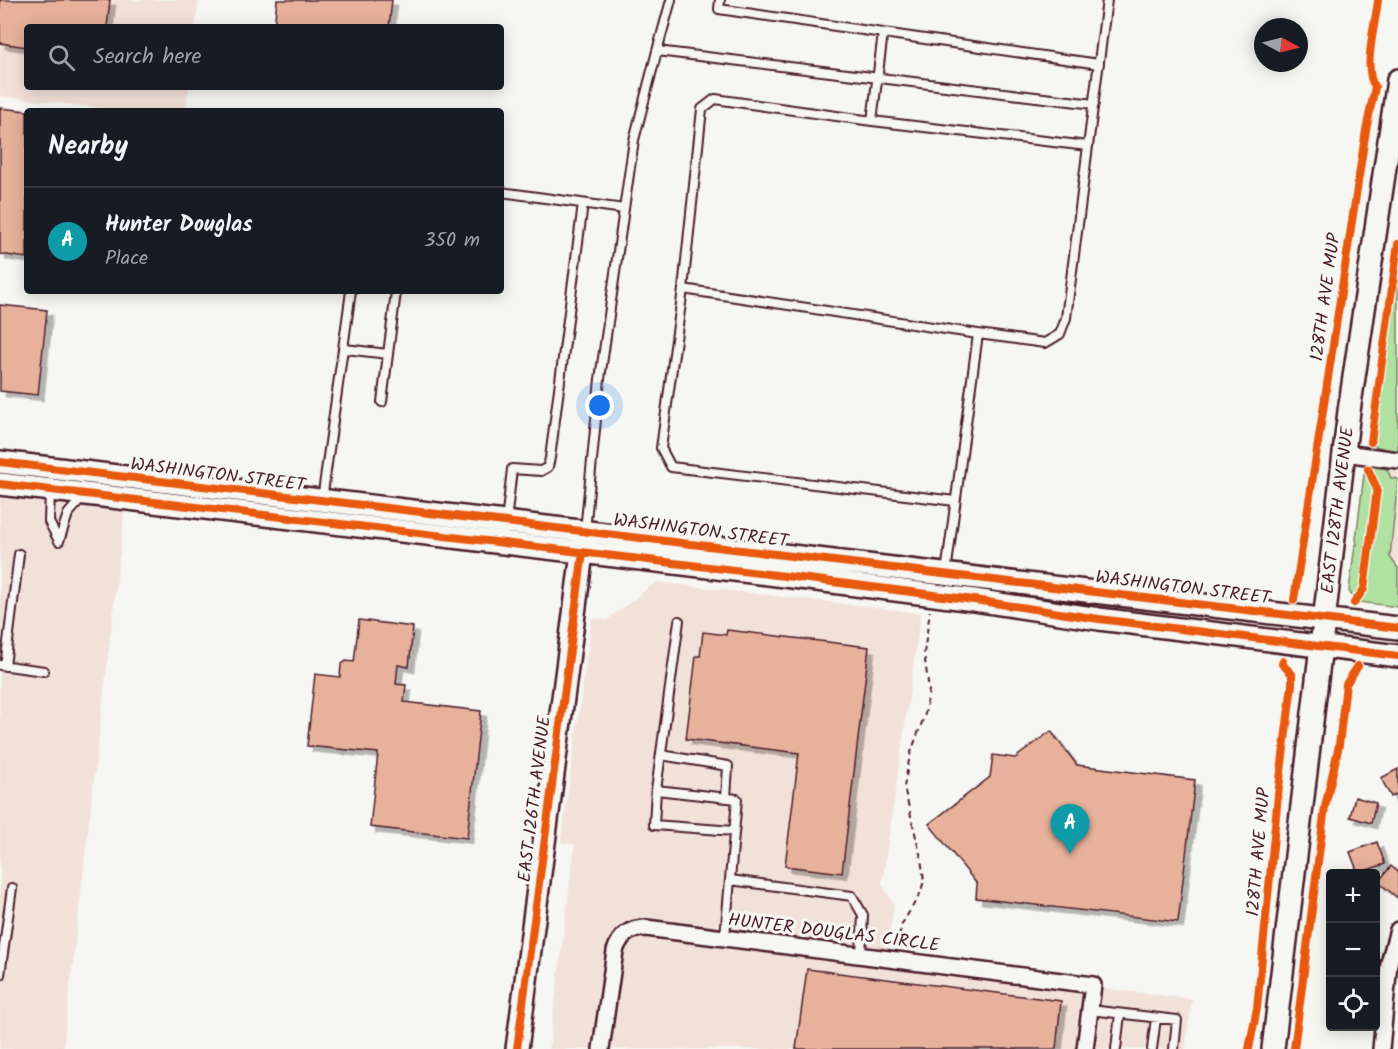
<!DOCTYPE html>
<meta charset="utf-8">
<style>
:root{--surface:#171b24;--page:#242831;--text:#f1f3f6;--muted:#9ea1a6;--line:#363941;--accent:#7c3aed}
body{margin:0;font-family:Kalam,sans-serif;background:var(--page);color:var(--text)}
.controls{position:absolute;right:18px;bottom:18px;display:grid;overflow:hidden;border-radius:6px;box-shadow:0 3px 15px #0003}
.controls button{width:54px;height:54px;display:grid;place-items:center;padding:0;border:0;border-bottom:2px solid var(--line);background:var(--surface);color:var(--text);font:30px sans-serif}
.compass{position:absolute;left:1254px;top:18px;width:54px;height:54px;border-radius:50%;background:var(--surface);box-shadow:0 3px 15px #0003;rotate:97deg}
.you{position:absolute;left:600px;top:406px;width:21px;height:21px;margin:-15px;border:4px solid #fff;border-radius:50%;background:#1a73e8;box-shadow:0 0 0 9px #1a73e833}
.badge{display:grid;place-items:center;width:39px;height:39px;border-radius:50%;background:var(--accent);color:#fff;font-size:20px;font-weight:700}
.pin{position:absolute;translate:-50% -50px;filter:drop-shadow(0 2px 3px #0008)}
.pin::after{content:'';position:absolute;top:32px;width:21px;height:18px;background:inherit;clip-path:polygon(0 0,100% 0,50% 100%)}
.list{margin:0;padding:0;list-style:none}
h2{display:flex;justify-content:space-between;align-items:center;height:78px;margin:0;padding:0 24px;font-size:26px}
h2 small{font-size:20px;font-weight:400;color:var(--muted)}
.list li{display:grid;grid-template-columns:39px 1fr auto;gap:18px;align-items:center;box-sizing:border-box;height:108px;padding:0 24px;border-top:2px solid var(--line)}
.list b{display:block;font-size:22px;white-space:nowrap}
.list p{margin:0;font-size:20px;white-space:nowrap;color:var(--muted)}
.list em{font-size:20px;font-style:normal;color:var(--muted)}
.icon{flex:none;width:33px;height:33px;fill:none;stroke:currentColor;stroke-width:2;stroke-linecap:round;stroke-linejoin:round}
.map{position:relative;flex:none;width:1398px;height:1049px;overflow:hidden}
.search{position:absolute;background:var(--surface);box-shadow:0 3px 15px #0003;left:24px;top:24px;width:480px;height:66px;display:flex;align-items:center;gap:15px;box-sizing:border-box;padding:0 21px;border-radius:6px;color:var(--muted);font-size:22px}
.panel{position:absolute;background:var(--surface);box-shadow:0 3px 15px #0003;left:24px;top:108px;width:480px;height:186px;border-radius:6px}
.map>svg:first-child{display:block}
.built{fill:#f2e1d8}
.green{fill:#b1e1a1;stroke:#7e8066;stroke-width:1.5}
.building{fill:#e7b19b;stroke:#4a1f2b;stroke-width:1.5;filter:url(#shadow)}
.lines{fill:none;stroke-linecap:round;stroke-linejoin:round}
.lane-casing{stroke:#4a1f2b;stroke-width:12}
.street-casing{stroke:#4a1f2b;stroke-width:20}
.secondary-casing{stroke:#4a1f2b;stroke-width:26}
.path{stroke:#4a1f2b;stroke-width:2;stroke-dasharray:6 4.5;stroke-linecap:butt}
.lane{stroke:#f6f6f2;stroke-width:8}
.street{stroke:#f6f6f2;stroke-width:15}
.secondary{stroke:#f6f6f2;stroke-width:21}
.cycleway-casing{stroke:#f6f6f2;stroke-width:11}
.cycleway{stroke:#e8590c;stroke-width:8}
.labels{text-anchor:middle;stroke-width:6;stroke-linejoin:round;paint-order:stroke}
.street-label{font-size:18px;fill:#4a1f2b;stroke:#f6f6f2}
</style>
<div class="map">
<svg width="1398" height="1049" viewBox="0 0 1398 1049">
<defs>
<filter id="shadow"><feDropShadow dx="5.5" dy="5.5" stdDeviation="0" flood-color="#0004"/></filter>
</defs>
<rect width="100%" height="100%" fill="#f6f6f2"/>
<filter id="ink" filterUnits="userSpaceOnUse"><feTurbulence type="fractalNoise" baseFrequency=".0167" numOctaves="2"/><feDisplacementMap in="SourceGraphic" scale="12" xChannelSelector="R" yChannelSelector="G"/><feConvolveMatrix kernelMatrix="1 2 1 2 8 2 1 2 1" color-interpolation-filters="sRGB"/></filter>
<g filter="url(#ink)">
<path class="built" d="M 0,0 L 199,0 L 195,27 L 27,27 L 27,87 L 189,87 L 186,111 L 126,111 L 0,96 Z
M 1389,468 L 1398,469 L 1398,604 L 1375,576 Z
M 0,483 L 126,499 L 63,1049 L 0,1049 Z
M 656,582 L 921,613 L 882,884 L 894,905 L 885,962 L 1192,999 L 1185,1049 L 549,1049 L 575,844 L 561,843 L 592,618 L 607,620 Z"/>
<path class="green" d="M 1398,261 L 1398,453 L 1375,446 L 1374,438 Z
M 1373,467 L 1387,469 L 1391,478 L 1398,479 L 1390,557 L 1398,568 L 1398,607 L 1359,602 L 1366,591 L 1380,488 L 1372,471 Z
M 1364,474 L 1368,474 L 1375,489 L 1361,592 L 1354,599 L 1349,591 L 1355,545 L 1357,545 L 1356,539 Z"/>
<path class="building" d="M 0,0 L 110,0 L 107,27 L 27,27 L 27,47 L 0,43 Z
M 277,0 L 392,0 L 389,27 L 274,27 Z
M 0,108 L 27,111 L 27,258 L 0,254 Z
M 0,305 L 47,310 L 38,395 L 0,391 Z
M 359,620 L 413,627 L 409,667 L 398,665 L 396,684 L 406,685 L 404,702 L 481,711 L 467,838 L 370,827 L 378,753 L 307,746 L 315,674 L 340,677 L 341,665 L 346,661 L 354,662 Z
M 727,630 L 869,647 L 842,873 L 785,866 L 799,753 L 686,739 L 696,656 L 700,656 L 703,632 L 726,635 Z
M 1051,731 L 1077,765 L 1195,780 L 1178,922 L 976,898 L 977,884 L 929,824 L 990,777 L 993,755 L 1015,758 Z
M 1398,769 L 1398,793 L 1391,797 L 1381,778 Z
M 1355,797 L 1376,803 L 1371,823 L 1350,817 Z
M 1377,842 L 1385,864 L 1358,873 L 1350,852 Z
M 1391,866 L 1398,872 L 1398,898 L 1378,882 Z
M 807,969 L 1061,1001 L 1056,1049 L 796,1049 Z"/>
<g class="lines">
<g class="lane-casing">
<path id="lane" d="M 671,0 L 657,51 L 1094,104
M 720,0 L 719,9 L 883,33 L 872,121
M 883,33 L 1099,64
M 1088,146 L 1107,0
M 501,192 L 624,209 L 600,379 L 585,531
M 624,209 L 634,140 L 657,51
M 683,289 L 702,109 L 715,99 L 872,121 L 1088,146 L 1066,318 L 1060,334 L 1045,343 L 978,334
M 345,349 L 388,354 L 382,402
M 388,354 L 396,292
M 50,491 L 49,522 L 59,541
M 322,500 L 351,291
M 506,522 L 512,469 L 541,471 L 548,467 L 550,458 L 583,204
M 59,541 L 68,514 L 82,498
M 946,573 L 978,334 L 683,289 L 661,448 L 671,467 L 955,501
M 679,621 L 656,790 L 737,799 L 725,937
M 0,665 L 44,671
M 5,666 L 19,554
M 661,755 L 728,766 L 726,798
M 656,790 L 654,825 L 734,831
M 730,880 L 852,896 L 863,915 L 861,955
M 0,975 L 12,888
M 1090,1010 L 1177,1020 L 1174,1049
M 1116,1049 L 1120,1014
M 1152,1049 L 1156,1018"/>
</g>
<g class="street-casing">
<path id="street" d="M 1344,453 L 1398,460
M 601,1049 L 615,951 C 620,936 629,928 646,928 L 1093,985 L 1085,1049
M 1381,1049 L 1389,963 L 1398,930"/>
</g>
<g class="secondary-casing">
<path id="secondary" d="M 0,462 L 1398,628
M 0,484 L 785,576 L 974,600 L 1099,619 L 1398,656
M 517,1049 L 584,538
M 1273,1049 L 1349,411 L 1398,80"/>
</g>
<path class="path" d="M 897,946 L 902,924 L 920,894 L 924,881 L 921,858 L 904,787 L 910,755 L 925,714 L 929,690 L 924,653 L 930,611"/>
<use href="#lane" class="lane"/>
<use href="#street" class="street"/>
<use href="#secondary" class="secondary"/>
<g class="cycleway-casing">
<path id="cycleway" d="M 1371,442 L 1398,244
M 0,462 L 1398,628
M 0,484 L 785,576 L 974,600 L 1099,619 L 1398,656
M 1294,600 L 1366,130 L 1375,87 C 1362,69 1376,22 1378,0
M 1354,603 L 1364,589 L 1377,489 L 1368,469
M 517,1049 L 583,552
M 1249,1049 L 1257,1008 L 1278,795 L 1292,685 L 1292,674 L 1282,664 L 1283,661
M 1294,1049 L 1325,807 L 1339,745 L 1346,684 L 1358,666"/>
</g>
<use href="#cycleway" class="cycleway"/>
</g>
</g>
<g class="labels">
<g class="street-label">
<text transform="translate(1325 297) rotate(-82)" y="6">128TH AVE MUP</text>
<text transform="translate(218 474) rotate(7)" y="6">WASHINGTON STREET</text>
<text transform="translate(1337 510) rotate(-83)" y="6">EAST 128TH AVENUE</text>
<text transform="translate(701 530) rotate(7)" y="6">WASHINGTON STREET</text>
<text transform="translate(1183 587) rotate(7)" y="6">WASHINGTON STREET</text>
<text transform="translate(534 799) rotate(-83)" y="6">EAST 126TH AVENUE</text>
<text transform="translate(1258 852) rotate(-85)" y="6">128TH AVE MUP</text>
<text transform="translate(834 932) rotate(7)" y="6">HUNTER DOUGLAS CIRCLE</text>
</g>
</g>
</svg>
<div class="controls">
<button>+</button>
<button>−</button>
<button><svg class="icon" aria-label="locate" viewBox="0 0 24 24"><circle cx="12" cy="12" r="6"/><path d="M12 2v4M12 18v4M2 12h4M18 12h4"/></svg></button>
</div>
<svg class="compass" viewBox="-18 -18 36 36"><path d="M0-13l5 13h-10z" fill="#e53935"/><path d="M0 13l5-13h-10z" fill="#9ea1a6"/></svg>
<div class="you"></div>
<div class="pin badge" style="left:1070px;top:854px;background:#0f9aa8">A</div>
<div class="search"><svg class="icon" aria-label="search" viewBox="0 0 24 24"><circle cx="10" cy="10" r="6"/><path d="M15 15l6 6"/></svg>Search here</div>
<section class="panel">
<h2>Nearby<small></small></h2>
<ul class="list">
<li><span class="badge" style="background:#0f9aa8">A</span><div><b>Hunter Douglas</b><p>Place</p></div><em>350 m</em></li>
</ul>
</section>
</div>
